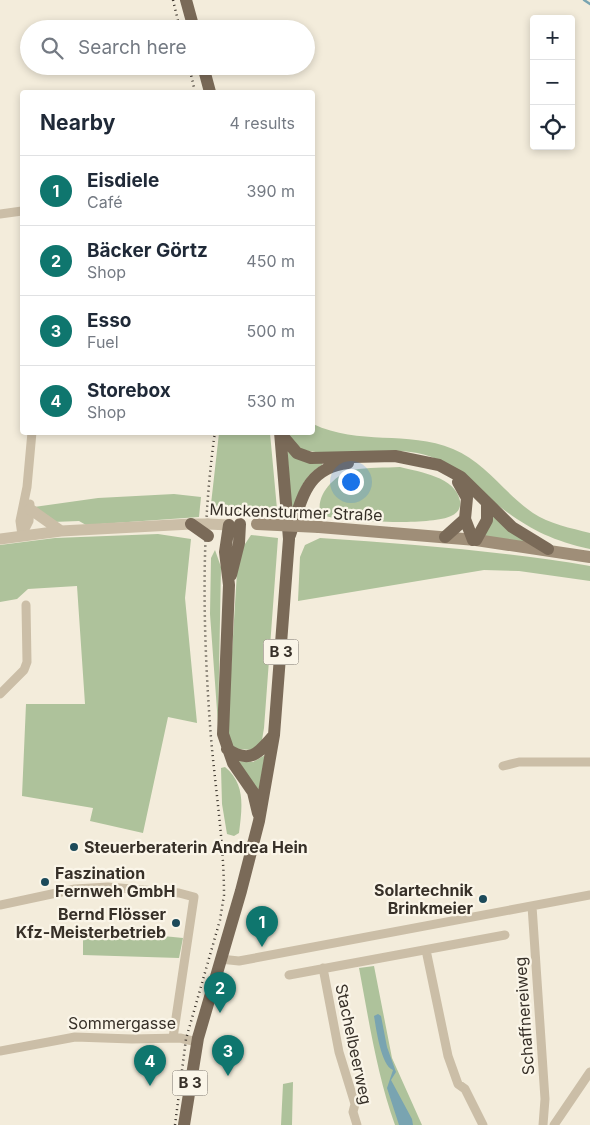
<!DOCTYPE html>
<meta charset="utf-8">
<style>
:root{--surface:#fff;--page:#f2f2f3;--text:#1f2937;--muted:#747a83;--line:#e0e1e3;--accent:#0f766e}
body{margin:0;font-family:Inter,sans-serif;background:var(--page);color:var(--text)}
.controls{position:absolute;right:15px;top:15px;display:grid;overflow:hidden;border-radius:5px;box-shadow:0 2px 8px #0003}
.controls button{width:45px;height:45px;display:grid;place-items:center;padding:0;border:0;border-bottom:1px solid var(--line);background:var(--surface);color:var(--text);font:25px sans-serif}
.you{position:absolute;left:350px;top:481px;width:18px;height:18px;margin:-12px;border:4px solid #fff;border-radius:50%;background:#1a73e8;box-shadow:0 0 0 8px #1a73e833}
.badge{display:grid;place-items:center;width:32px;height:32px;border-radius:50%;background:var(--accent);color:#fff;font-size:16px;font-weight:700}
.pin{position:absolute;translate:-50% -41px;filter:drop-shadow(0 1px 2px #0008)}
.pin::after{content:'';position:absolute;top:26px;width:18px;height:15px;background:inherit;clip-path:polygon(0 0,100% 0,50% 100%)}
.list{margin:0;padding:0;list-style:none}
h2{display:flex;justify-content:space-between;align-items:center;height:65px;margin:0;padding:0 20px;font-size:21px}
h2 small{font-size:16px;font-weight:400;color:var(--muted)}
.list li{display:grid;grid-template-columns:32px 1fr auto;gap:15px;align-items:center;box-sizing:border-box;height:70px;padding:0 20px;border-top:1px solid var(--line)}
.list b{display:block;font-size:19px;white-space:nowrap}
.list p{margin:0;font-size:16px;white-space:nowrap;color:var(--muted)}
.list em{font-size:16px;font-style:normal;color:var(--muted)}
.icon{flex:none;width:28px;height:28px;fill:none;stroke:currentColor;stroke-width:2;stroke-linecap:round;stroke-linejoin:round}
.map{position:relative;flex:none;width:590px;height:1125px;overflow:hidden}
.search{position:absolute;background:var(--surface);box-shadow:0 2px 8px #0003;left:20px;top:20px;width:295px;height:55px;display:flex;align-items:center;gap:12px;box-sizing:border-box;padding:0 18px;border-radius:28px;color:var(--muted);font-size:19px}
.panel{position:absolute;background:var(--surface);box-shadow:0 2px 8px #0003;left:20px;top:90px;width:295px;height:345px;border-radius:5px}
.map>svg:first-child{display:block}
.green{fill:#aec29b}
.water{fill:#79a4b1}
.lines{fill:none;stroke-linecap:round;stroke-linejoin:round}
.stream{stroke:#79a4b1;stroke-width:2.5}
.minor{stroke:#cbbea7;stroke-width:9}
.tertiary{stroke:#cbbea7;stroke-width:11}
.secondary{stroke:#9f8e78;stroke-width:12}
.primary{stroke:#7a6a58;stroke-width:12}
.rail{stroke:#373028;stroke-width:2.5;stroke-dasharray:1 4;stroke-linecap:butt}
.tertiary-bridge{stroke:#cbbea7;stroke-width:11}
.secondary-bridge{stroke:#9f8e78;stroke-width:12}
.primary-bridge{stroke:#7a6a58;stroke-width:12}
.poi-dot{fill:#1c4a5a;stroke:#faf5e8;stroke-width:2}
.labels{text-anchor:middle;stroke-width:4.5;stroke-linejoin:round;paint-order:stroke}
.shield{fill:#faf5e8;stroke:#726b62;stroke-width:1}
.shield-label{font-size:15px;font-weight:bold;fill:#373028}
.street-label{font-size:16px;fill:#373028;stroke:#faf5e8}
.poi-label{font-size:16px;font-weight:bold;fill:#373028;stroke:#faf5e8;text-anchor:start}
</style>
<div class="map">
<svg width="590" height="1125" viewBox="0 0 590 1125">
<rect width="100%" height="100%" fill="#f3ecdb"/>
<path class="green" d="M 313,424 C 359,446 407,430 453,449 C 486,463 504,493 533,513 C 549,524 571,528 590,533 L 590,549 C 539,538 516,520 476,488 C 466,480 455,469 443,462 C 398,438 347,462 300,449 L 286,433 L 312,432 Z
M 219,433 L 270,433 L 277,509 L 275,514 L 267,516 L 210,513 Z
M 287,449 L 322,462 L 322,465 C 303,476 297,494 292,515 Z
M 400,467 C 420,472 456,477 460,501 C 461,508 458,513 451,516 C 430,526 345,522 321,515 C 314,496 335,474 353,470 C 368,467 385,468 400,467 Z
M 174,494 L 201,497 L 199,517 L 86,525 L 79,521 L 53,522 L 34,507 L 98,498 Z
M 490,512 L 531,543 L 483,537 Z
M 158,534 L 191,539 L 185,598 L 197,723 L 168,717 L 143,833 L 90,821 L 93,808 L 22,796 L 26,704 L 85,704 L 77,586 L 28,589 L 17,599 L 0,602 L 0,545 L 55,538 Z
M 251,535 L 278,538 L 264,728 L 261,746 L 256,750 L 234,749 L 227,733 L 237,572 L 243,547 Z
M 320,538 C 410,544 500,551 590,566 L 590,581 L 519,571 L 484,570 L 298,601 L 300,557 L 305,545 Z
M 215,550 L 221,567 L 218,724 L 210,614 L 211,558 Z
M 265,755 L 258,795 L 235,761 L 253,762 Z
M 225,767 C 246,784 242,808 239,833 L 234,836 L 227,834 L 222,804 L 221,768 Z
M 83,928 L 183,938 L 179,958 L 83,955 Z
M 374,966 L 392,1058 L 422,1125 L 395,1125 C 377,1075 369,1021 359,968 Z
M 293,1082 L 292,1125 L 281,1125 L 283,1084 Z"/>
<path class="water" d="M 378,1014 L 381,1016 L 387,1047 L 396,1072 L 391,1080 L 412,1119 L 413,1125 L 399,1125 L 387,1088 L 393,1070 C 381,1066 376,1028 374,1016 Z"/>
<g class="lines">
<path class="stream" d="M 584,0 L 590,4"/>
<path class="minor" d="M 0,214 L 22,211
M 22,535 L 20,521 L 27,487 L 32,432
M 22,535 L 29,521 L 30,504
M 0,694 L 24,670 L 27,662 L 26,605
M 503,766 L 519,762 L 590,762
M 0,905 L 75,889 L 108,887 L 179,893 L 194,897 L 173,1038
M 532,906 L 545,1099 L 543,1125
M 426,950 L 448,1056 L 458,1084 L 465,1089 L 483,1125
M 220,959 L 239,961 L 590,895
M 323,968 L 339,1052 L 355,1104 L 353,1112 L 357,1125
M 289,975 L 505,935
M 0,1051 L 75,1037 L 132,1039 L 180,1038 L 197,1042
M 554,1125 L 590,1072"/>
<path class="tertiary" d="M 30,509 L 61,531
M 208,524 L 229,525
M 0,539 L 61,531 L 191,524"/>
<path class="secondary" d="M 319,527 L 476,540 L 590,557"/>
<path class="primary" d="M 186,0 L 194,29
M 203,66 L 210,92
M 280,433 L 297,453 L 311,458 L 395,456 L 439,465 L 461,477 L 512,527 L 548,549
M 458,482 L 467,498 L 465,519 L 473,540
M 229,525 L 225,552 L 229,585 L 223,734 L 233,763 L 253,792 L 258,813
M 290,535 C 302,500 305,468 348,463
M 445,537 L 465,519
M 476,540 L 487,520 L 487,505
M 231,575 L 239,543 L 240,524
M 227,749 C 250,764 258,754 274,735
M 184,1125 L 198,1038 L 241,891 L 259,821 L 274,735 L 289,539 L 280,432"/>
<path class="rail" d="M 173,0 L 180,29
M 189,66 L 195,92
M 175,1125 L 186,1039 L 220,920 L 224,895 C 224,839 214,781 210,725 C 203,627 201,530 215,432"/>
<path class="tertiary-bridge" d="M 191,524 L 208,524"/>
<path class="secondary-bridge" d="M 257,524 L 319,527"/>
<path class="primary-bridge" d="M 191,524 L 208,536"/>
</g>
<g class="poi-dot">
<circle cx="74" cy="847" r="5"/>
<circle cx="45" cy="882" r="5"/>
<circle cx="483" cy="899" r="5"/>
<circle cx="176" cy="923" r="5"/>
</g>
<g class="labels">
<g class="shield">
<rect x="263.5" y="639.5" width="35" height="25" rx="4"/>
<rect x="172.5" y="1070.5" width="35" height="25" rx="4"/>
</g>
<g class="shield-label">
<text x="281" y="657">B 3</text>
<text x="190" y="1088">B 3</text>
</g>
<g class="street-label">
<text transform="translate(296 512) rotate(2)" y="6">Muckensturmer Straße</text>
<text transform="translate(524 1016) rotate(-94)" y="6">Schaffnereiweg</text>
<text x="122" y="1029">Sommergasse</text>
<text transform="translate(354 1044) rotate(78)" y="6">Stachelbeerweg</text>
</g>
<g class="poi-label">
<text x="84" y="853">Steuerberaterin Andrea Hein</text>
<text x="55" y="879">Faszination<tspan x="55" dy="18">Fernweh GmbH</tspan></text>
<text x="473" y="896" text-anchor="end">Solartechnik<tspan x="473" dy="18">Brinkmeier</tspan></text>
<text x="166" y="920" text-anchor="end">Bernd Flösser<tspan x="166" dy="18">Kfz-Meisterbetrieb</tspan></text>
</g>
</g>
</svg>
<div class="controls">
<button>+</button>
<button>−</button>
<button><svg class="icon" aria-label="locate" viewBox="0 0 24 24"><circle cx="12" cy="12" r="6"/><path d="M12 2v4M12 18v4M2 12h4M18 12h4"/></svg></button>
</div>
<div class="you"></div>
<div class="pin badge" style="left:262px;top:947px">1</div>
<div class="pin badge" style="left:220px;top:1013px">2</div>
<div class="pin badge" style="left:228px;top:1076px">3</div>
<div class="pin badge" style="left:150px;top:1086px">4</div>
<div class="search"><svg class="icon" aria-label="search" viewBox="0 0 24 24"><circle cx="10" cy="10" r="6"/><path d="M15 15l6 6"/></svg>Search here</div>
<section class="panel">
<h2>Nearby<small>4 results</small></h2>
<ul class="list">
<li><span class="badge">1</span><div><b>Eisdiele</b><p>Café</p></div><em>390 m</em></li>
<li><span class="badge">2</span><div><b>Bäcker Görtz</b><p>Shop</p></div><em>450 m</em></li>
<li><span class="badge">3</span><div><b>Esso</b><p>Fuel</p></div><em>500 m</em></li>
<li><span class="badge">4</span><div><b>Storebox</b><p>Shop</p></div><em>530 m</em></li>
</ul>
</section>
</div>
